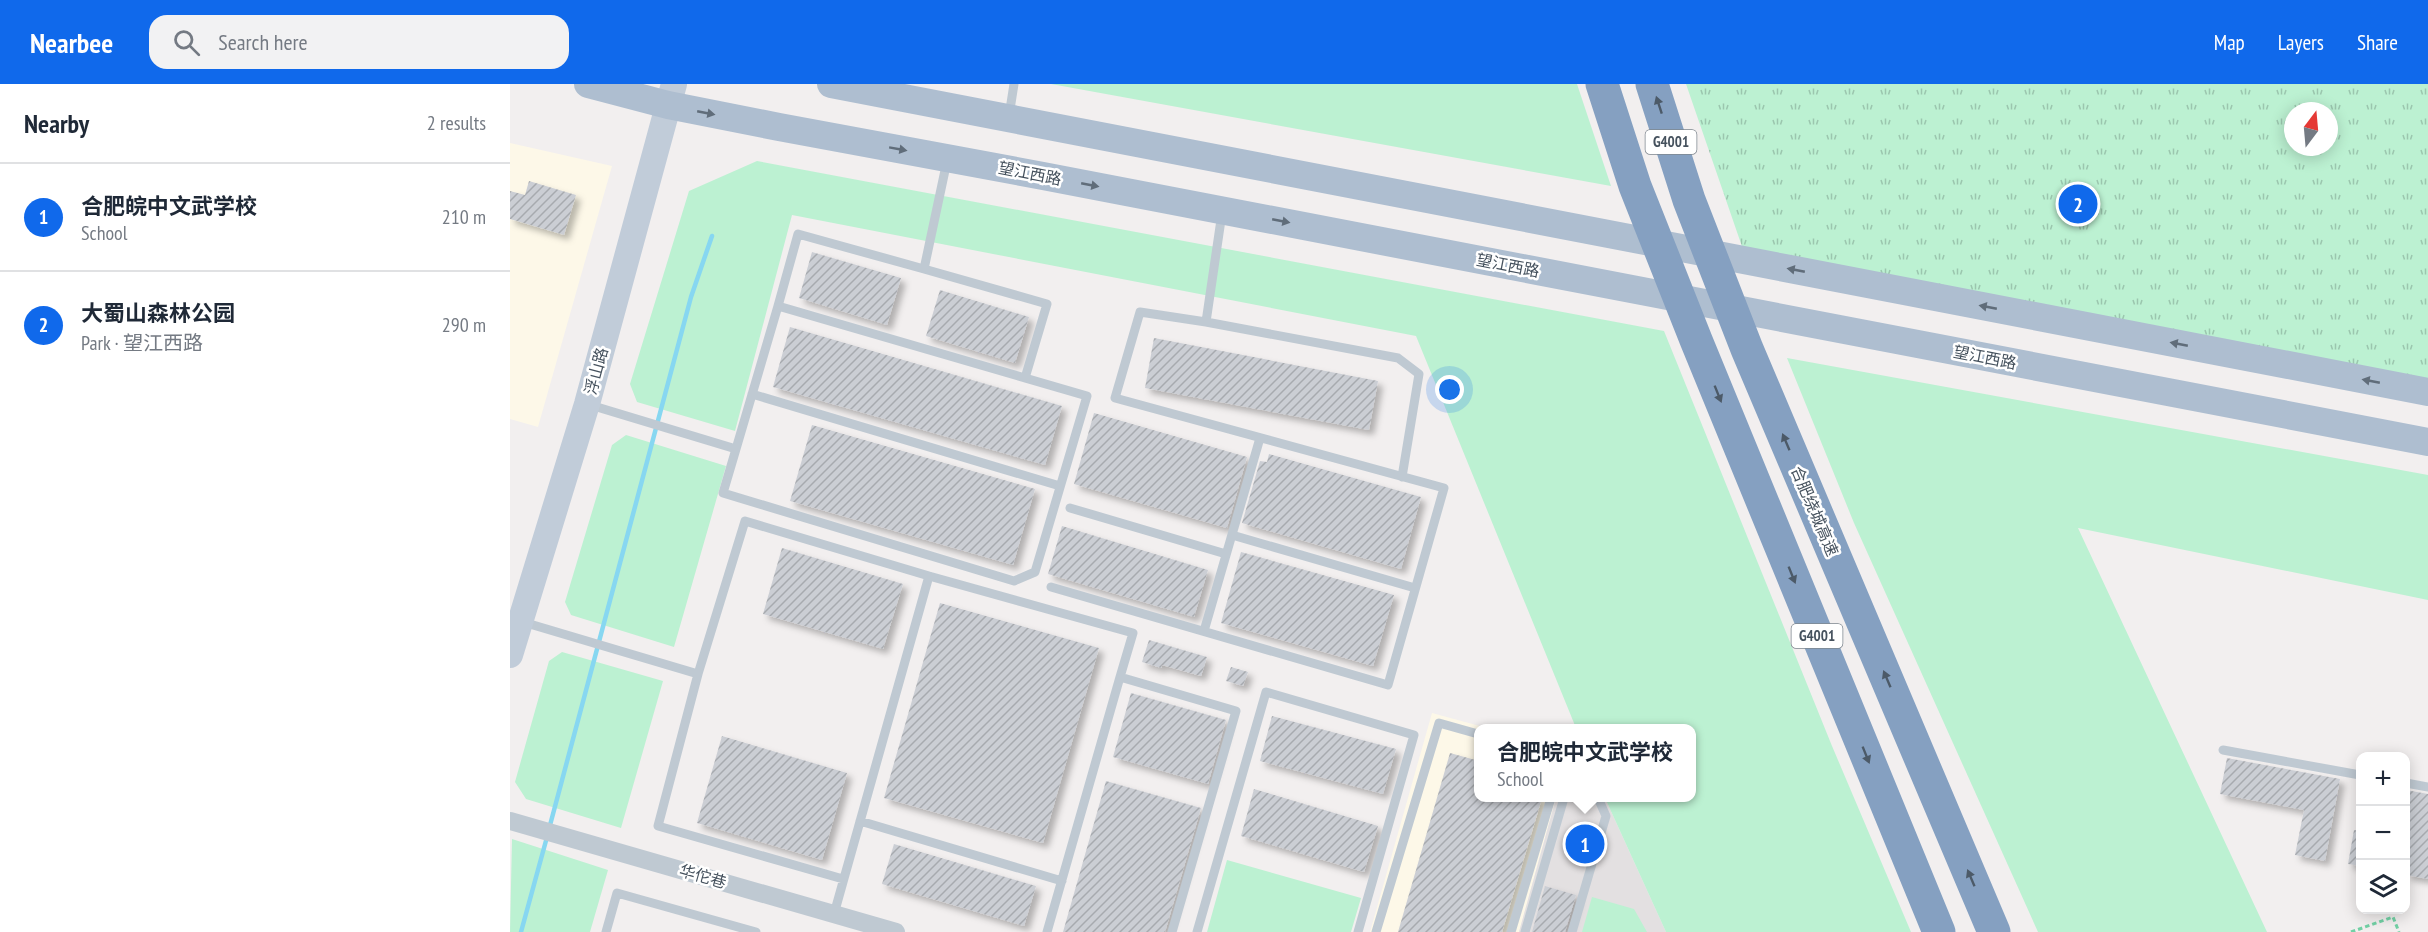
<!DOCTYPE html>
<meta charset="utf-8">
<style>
:root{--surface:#fff;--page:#f2f2f3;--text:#1f2937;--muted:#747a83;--line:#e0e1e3;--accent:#1069eb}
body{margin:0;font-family:"PT Sans Narrow","Noto Sans SC",sans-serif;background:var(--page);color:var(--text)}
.controls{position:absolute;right:18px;bottom:18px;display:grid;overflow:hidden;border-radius:12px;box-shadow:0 3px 15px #0003}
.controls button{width:54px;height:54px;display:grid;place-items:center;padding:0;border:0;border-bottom:2px solid var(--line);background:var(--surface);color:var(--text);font:30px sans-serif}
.compass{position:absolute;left:1774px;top:18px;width:54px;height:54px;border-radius:50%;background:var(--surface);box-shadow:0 3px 15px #0003;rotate:16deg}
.you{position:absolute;left:940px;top:306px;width:21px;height:21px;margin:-15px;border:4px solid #fff;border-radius:50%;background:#1a73e8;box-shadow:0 0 0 9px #1a73e833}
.badge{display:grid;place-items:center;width:39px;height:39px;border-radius:50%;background:var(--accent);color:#fff;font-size:20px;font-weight:700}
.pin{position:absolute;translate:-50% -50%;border:3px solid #fff;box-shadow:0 2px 6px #0006}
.popup{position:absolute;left:964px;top:640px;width:222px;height:78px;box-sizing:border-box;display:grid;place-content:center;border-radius:12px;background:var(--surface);filter:drop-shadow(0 2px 4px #0005);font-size:20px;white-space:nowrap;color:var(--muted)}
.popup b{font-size:22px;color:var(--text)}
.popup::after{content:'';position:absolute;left:50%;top:100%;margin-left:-12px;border:12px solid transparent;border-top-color:var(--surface)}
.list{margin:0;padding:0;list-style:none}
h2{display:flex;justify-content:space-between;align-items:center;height:78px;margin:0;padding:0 24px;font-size:26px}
h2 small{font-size:20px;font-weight:400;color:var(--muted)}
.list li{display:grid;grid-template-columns:39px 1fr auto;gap:18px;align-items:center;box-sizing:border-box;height:108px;padding:0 24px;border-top:2px solid var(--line)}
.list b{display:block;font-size:22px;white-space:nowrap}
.list p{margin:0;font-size:20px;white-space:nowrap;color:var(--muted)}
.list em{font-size:20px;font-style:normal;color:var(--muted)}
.icon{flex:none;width:33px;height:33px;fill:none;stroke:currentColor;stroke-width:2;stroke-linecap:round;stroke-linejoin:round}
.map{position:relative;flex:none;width:1918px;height:848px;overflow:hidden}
header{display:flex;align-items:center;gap:36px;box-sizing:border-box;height:84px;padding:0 30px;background:var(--accent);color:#fff}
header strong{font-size:28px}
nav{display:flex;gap:33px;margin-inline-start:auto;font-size:21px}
.search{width:420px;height:54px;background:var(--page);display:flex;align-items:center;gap:15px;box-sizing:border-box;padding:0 21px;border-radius:18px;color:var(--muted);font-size:22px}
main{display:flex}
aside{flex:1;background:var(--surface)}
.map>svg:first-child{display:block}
.commercial{fill:#fdf8e8}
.education{fill:#e3e0e1}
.grass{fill:#bcf1d2}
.park{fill:url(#park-tufts);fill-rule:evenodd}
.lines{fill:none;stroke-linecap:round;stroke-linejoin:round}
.stream{stroke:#87d7f1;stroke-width:4.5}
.building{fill:url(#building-hatch);filter:url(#shadow)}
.path{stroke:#72d1a5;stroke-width:3;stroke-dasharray:4.5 3;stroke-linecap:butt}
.lane{stroke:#bfc9d2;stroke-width:9}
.street{stroke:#bfc9d2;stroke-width:18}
.secondary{stroke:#c1ccd9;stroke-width:26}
.primary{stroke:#aebed0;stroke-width:28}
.highway{stroke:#85a0c1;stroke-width:33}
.oneway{fill:#4c5a68}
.oneway2{fill:#606d7a}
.labels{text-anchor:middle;stroke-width:5;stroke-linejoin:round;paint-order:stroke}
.shield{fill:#fff;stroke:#7e868e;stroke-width:1.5}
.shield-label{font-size:15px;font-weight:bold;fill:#46525e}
.street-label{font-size:16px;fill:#46525e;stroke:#fff}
</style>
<header>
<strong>Nearbee</strong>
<div class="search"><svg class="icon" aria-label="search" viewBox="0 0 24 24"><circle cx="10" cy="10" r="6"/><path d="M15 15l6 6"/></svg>Search here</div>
<nav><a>Map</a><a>Layers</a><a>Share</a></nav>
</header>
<main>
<aside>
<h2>Nearby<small>2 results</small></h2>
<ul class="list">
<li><span class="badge">1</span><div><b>合肥皖中文武学校</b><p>School</p></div><em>210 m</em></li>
<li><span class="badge">2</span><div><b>大蜀山森林公园</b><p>Park · 望江西路</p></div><em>290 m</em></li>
</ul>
</aside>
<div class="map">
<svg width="1918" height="848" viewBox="0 0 1918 848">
<defs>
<pattern id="park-tufts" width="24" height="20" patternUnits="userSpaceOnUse" patternTransform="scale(1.5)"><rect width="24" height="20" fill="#bcf1d2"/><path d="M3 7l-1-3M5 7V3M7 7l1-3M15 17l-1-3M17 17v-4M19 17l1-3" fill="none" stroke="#9bc6ae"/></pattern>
<pattern id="building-hatch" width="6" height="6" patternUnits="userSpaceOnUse" patternTransform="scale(1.5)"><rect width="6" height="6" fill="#cbced4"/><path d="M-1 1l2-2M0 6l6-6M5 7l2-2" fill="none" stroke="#a7aaaf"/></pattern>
<filter id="shadow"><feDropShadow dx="5" dy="5" stdDeviation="3" flood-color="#0004"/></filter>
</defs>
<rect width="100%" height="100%" fill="#f2efef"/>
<path class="commercial" d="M 0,59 L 102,82 L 28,343 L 0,335 Z
M 922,629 L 977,644 L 968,644 L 968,714 L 1046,714 L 1009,848 L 860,848 Z"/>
<path class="education" d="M 1046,714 L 1095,714 L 1156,848 L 1009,848 Z"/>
<path class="grass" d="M 541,0 L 1067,0 L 1101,102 Z
M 247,77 L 1154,247 L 1322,662 L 1401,848 L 1156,848 L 1095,714 L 1182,714 L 1182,644 L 1066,644 L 906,252 L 282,131 L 225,347 L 127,318 L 120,300 L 179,107 Z
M 1277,274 L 1918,391 L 1918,516 L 1568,444 L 1757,848 L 1528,848 L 1344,439 Z
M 116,351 L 216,382 L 164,563 L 61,531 L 55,518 L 102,361 Z
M 52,568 L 153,597 L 111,744 L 16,715 L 5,698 L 39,577 Z
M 2,755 L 98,786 L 80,848 L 0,848 Z
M 717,776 L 851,814 L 841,848 L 697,848 Z
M 1082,813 L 1124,825 L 1137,848 L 1072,848 Z"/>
<path class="park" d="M 1176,0 L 1918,0 L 1918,308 L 1237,177 ZM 1783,27 L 1819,27 L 1819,63 L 1783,63 Z"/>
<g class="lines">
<path class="stream" d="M 39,745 L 181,213 L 202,152
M 11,848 L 37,753"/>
</g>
<path class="building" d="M 19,97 L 66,111 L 54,151 L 0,135 L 0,107 L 15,111 Z
M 302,168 L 391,194 L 377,241 L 289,214 Z
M 430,206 L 519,233 L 505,279 L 416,252 Z
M 280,243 L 552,322 L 535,381 L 263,303 Z
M 644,254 L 868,297 L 859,346 L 635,304 Z
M 584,329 L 737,373 L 717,444 L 564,400 Z
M 302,341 L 525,405 L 503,481 L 280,417 Z
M 759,370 L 911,413 L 891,485 L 732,439 L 750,377 L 757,378 Z
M 552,442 L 698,486 L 684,533 L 538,490 Z
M 272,464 L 393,500 L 373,565 L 253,530 Z
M 731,468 L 884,511 L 863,582 L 711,539 Z
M 430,519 L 589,564 L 533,759 L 374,714 Z
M 639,556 L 697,573 L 691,592 L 652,581 L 651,584 L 632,578 Z
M 721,583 L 738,588 L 733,602 L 716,597 Z
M 621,609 L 716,636 L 698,700 L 603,673 Z
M 762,632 L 886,665 L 873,710 L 750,677 Z
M 212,652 L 337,689 L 312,776 L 187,739 Z
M 940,669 L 969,677 L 969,714 L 1032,714 L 992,848 L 888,848 Z
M 1717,674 L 1830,695 L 1815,777 L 1785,771 L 1794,726 L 1710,710 Z
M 596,697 L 691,724 L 655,848 L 553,848 Z
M 744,705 L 868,742 L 854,788 L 731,752 Z
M 1896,706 L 1918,710 L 1918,795 L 1896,791 Z
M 1844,746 L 1851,747 L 1851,782 L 1838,780 Z
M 384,760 L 526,802 L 514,842 L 372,800 Z
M 1035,802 L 1066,811 L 1055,848 L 1022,848 Z"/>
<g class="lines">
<path class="path" d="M 1841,848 L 1883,833 L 1889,848"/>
<path class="lane" d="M 499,32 L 504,0
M 437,77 L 414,185 L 537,220 L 515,294
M 268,222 L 288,150 L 414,185
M 696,238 L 888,274 L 909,290 L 892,393
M 242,310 L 550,402
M 77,320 L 226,365 L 213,409 L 504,497 L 525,488 L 577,312 L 268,222 L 226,365
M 560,424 L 716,470
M 722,451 L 905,504
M 541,503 L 878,601 L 934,404 L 605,314 L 630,228 L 696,238 L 712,129
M 13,538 L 188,590 L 235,437 L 419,492
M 694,547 L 750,354
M 188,590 L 148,742 L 333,795
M 1713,666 L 1850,691
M 1896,699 L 1918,703
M 350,737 L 552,797
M 324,830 L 419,492 L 623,549 L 610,593
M 96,848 L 107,809 L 246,848
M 537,848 L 610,593 L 726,627 L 662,848
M 687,848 L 756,608 L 904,651 L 848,848
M 866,848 L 929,639 L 968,650
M 1001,848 L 1041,714
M 1015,848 L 1054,714
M 1062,848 L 1096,732 L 1088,714"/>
<path class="street" d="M 0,737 L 386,848"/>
<path class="secondary" d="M 0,571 L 77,320 L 164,0"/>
<path class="primary" d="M 78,0 L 158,21 L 269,43 L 533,92 L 1918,358
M 321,0 L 1918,308"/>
<path class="highway" d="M 1092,0 L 1125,102 L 1186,256 L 1429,848
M 1142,0 L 1179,116 L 1237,265 L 1484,848"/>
</g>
<defs><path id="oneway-solid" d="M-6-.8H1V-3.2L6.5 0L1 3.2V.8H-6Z" transform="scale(1.5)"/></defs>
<g class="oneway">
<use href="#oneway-solid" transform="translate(1149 21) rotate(-108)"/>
<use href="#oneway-solid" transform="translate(1208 310) rotate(68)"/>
<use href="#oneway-solid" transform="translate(1276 358) rotate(-113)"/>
<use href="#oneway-solid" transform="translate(1282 491) rotate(68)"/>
<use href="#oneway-solid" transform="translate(1377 595) rotate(-113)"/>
<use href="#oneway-solid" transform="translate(1356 671) rotate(68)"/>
<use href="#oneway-solid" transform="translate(1461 794) rotate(-113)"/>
</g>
<g class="oneway2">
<use href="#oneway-solid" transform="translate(196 29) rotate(11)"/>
<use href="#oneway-solid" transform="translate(388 65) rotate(10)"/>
<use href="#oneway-solid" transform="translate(580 101) rotate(11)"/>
<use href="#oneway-solid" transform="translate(771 137) rotate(11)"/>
<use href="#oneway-solid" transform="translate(1286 186) rotate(-169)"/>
<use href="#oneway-solid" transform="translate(1478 223) rotate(-169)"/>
<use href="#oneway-solid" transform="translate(1669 260) rotate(-169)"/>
<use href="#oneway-solid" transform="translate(1861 297) rotate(-169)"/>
</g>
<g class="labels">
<g class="shield">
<rect x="1135.5" y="46" width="51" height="24" rx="4.5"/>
<rect x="1281.5" y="540" width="51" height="24" rx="4.5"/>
</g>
<g class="shield-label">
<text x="1161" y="63">G4001</text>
<text x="1307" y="557">G4001</text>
</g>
<g class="street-label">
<text transform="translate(520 89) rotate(11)" y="6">望江西路</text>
<text transform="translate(998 181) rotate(11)" y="6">望江西路</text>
<text transform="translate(1475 273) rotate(11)" y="6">望江西路</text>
<text transform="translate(86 287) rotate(-75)" y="6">浮山路</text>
<text transform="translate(1305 427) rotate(67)" y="6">合肥绕城高速</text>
<text transform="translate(193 792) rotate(16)" y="6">华佗巷</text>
</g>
</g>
</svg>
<div class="controls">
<button>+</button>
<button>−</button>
<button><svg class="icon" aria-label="layers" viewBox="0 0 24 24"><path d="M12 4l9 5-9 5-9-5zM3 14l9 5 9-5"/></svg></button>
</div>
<svg class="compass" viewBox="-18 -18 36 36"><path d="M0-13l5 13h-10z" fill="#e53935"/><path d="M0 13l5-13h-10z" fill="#747a83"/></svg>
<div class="you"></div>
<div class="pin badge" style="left:1075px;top:760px">1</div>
<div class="popup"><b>合肥皖中文武学校</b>School</div>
<div class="pin badge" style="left:1568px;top:120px">2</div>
</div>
</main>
